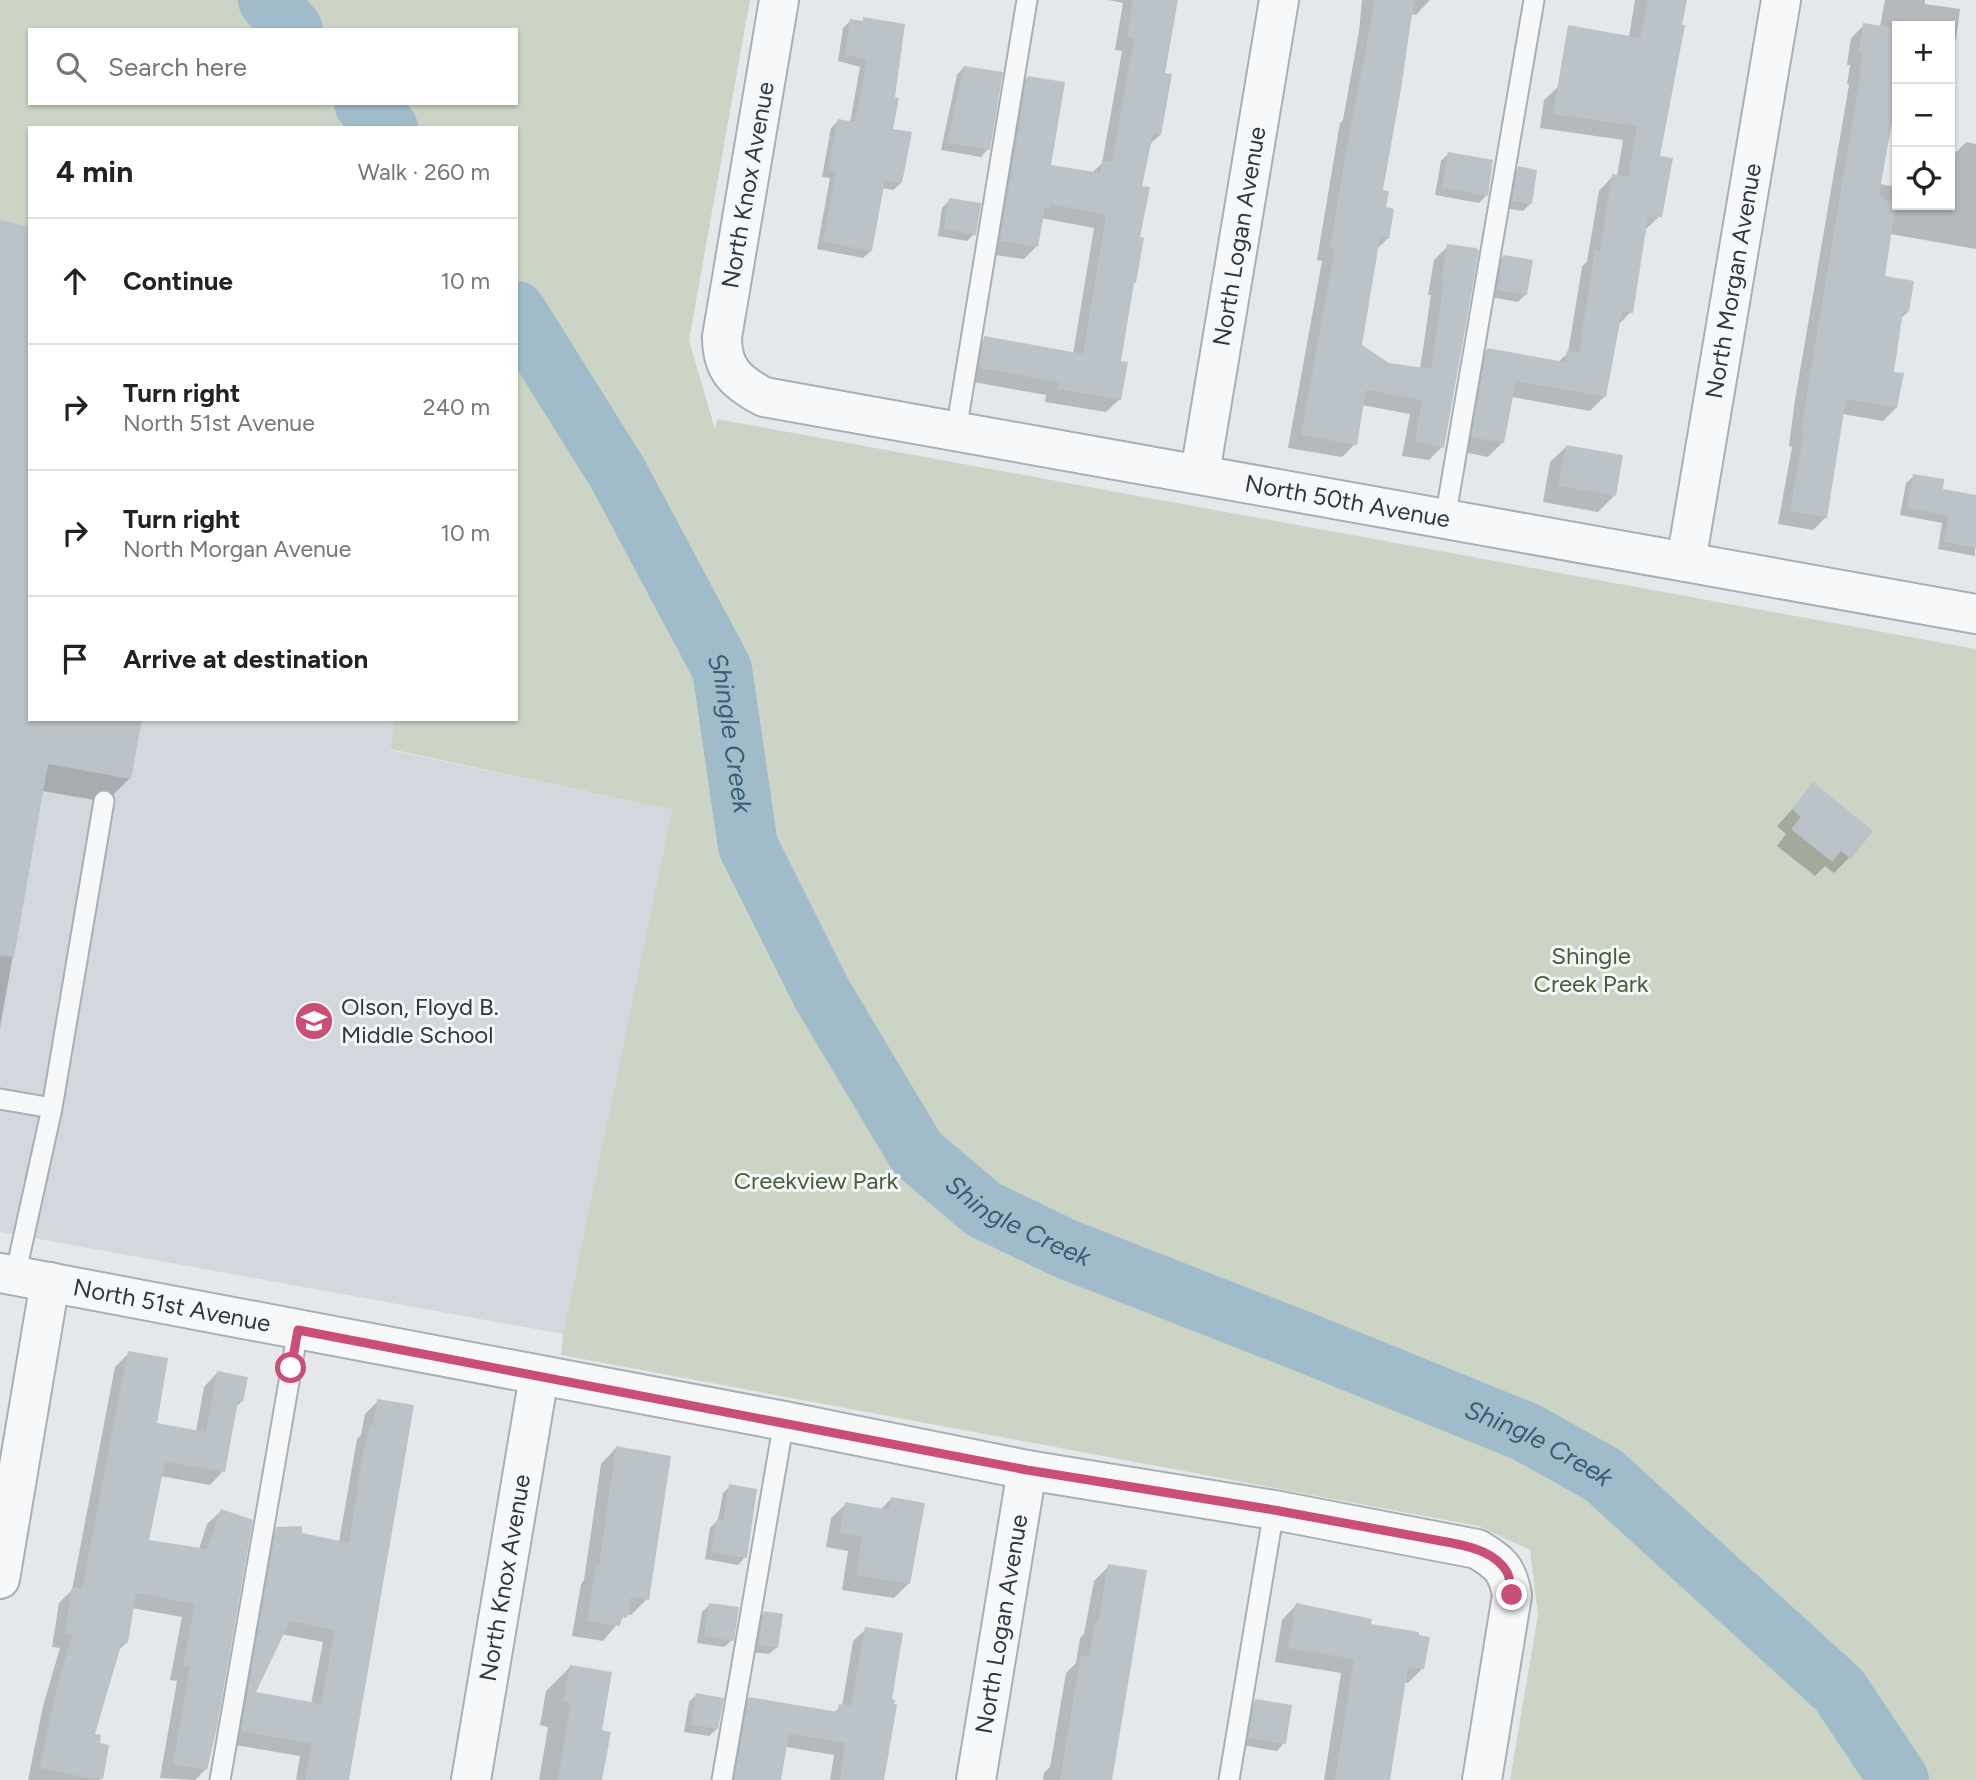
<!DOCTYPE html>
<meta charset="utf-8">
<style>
:root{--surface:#fff;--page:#f6f6f6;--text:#222;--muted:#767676;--line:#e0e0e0}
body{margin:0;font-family:Figtree,sans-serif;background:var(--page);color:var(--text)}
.controls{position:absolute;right:21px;top:21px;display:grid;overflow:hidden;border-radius:0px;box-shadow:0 2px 5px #0004}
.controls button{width:63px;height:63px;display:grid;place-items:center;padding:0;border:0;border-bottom:2px solid var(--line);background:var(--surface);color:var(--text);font:35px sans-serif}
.stop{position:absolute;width:21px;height:21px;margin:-16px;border:5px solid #cb4e76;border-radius:50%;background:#fff}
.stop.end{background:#cb4e76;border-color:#fff;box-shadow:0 2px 7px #0008}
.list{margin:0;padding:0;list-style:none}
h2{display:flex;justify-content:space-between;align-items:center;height:91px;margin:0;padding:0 28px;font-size:30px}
h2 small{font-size:23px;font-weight:400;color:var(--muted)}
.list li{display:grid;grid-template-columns:46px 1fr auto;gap:21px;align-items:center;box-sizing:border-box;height:126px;padding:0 28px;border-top:2px solid var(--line)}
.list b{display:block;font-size:26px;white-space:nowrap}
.list p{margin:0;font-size:23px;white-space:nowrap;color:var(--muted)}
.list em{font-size:23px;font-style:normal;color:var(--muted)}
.icon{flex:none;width:38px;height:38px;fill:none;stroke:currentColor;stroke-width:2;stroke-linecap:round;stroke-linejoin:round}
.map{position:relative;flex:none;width:1976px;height:1780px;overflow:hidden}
.search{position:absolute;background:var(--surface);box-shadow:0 2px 5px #0004;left:28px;top:28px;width:490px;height:77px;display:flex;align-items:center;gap:18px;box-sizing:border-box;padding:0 24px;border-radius:0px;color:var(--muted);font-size:26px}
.panel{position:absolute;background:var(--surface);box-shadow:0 2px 5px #0004;left:28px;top:126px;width:490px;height:595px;border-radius:0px}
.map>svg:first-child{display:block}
.built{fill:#d2d8dd}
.green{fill:#ccd5c5;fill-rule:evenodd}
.shadow{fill:#0003;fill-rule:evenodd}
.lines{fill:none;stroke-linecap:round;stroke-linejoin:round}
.river{stroke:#a0bcca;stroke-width:60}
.building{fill:#bbc2c8;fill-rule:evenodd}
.lane-casing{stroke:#a9b0b5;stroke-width:23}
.street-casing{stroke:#a9b0b5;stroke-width:42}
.lane{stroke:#f7f8fa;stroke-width:19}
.street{stroke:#f7f8fa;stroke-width:38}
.route{stroke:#cb4e76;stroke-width:9}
.labels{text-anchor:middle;stroke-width:6;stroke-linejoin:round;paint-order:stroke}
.street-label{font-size:24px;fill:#2c3843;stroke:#f4f7f8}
.park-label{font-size:24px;fill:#475f39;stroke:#f4f7f8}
.poi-label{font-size:24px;fill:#2c3843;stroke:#f4f7f8;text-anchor:start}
.water-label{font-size:26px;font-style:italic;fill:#375e76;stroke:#f4f7f8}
</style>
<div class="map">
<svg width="1976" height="1780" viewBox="0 0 1976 1780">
<rect width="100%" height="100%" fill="#e4e8eb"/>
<path class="built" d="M 0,309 L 30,719 L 395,719 L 390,750 L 672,810 L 563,1334 L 0,1232 Z"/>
<path class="green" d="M 0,0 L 750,0 L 689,340 L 715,429 L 717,419 L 1976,649 L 1976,1780 L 1510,1780 L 1538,1615 L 1530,1550 L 1478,1526 L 561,1355 L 563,1334 L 672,810 L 390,749 L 395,719 L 516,719 L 516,128 L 30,128 L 30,314 L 0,309 ZM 30,30 L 516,30 L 516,103 L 30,103 Z"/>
<path class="shadow" d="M 1108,0 L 1176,0 L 1163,74 L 1160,135 L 1148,146 L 1140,188 L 1135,282 L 1132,285 L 1119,362 L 1120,399 L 1106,412 L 1045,402 L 1046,395 L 967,381 L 972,351 L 985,338 L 1073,354 L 1094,228 L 1041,218 L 1037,246 L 1024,259 L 988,254 L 1014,91 L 1027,78 L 1049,166 L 1092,173 L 1102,163 L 1122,51 L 1115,50 L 1123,3 Z
M 1362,0 L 1430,0 L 1416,15 L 1410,14 L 1381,192 L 1388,238 L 1377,249 L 1360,346 L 1389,364 L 1420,369 L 1431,295 L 1428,295 L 1434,260 L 1448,246 L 1442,447 L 1429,460 L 1402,456 L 1410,414 L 1362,405 L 1355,444 L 1342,457 L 1288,448 L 1322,261 L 1317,260 L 1340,123 L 1343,120 L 1359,31 Z
M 1635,0 L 1685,0 L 1658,157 L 1660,216 L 1644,231 L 1631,312 L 1617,326 L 1605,396 L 1590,411 L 1512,397 L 1503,442 L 1488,457 L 1458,451 L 1473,364 L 1487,350 L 1558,362 L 1568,353 L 1582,267 L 1587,261 L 1599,191 L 1613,176 L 1617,177 L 1623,140 L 1540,128 L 1544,100 L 1559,86 L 1629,37 Z
M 1885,0 L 1925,0 L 1925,4 L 1960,9 L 1956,39 L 1950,45 L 1950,26 L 1897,26 L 1897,84 L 1880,184 L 1897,187 L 1897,205 L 1950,205 L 1950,172 L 1953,155 L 1966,142 L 1976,144 L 1976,249 L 1890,234 L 1883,277 L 1908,312 L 1900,319 L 1892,373 L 1896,408 L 1883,421 L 1842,414 L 1826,517 L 1813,530 L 1778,524 L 1792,447 L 1789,446 L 1795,400 L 1849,85 L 1847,84 L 1850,65 L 1847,65 L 1851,38 L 1864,25 L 1880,27 Z
M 864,19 L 893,98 L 891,130 L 901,183 L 893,190 L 882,188 L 871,251 L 863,258 L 817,249 L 830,178 L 822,177 L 831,128 L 838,121 L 850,123 L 860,67 L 838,61 L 843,28 L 850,21 L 861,22 Z
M 964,67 L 988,149 L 981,157 L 941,150 L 957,75 Z
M 1448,154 L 1486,196 L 1479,203 L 1435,195 L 1441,161 Z
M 1519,168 L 1531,203 L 1523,211 L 1505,208 L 1511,176 Z
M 950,200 L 974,234 L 967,241 L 938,236 L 942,208 Z
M 0,222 L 30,719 L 130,778 L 106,802 L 42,791 L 0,1028 Z
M 1503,257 L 1526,294 L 1518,302 L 1490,297 L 1496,264 Z
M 1566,447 L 1614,496 L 1598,512 L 1543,502 L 1550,462 Z
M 1914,476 L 1941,491 L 1976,497 L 1975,556 L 1938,549 L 1942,523 L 1900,515 L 1906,483 Z
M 1814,785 L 1849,858 L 1834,873 L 1825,866 L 1815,876 L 1777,846 L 1786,834 L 1777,826 Z
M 129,1353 L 155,1424 L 196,1432 L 204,1387 L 217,1373 L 242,1401 L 235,1408 L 223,1471 L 210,1485 L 160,1476 L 147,1541 L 199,1549 L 207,1524 L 221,1511 L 206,1769 L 195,1780 L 160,1778 L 177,1681 L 170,1680 L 182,1617 L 132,1608 L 126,1643 L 117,1652 L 93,1735 L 102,1778 L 100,1780 L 28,1780 L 43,1706 L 60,1648 L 52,1647 L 59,1603 L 72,1590 L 115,1367 Z
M 378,1401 L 347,1780 L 296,1780 L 300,1756 L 229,1744 L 264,1542 L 277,1529 L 339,1542 L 357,1439 L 361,1435 L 365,1414 ZM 281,1634 L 323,1642 L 311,1704 L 253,1694 Z
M 616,1448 L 647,1599 L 631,1615 L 626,1614 L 603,1641 L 572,1636 L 581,1584 L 584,1580 L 601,1464 Z
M 730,1486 L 745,1557 L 738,1565 L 705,1559 L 710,1528 L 718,1520 L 723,1493 Z
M 892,1498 L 909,1583 L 894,1598 L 842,1590 L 848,1551 L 826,1547 L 831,1518 L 846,1504 L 880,1510 Z
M 1109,1566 L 1109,1780 L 1043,1780 L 1044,1773 L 1050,1767 L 1066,1673 L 1076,1663 L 1080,1638 L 1084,1634 L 1094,1581 Z
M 710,1604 L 732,1640 L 724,1647 L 697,1643 L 702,1612 Z
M 1296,1605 L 1369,1625 L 1422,1669 L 1408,1683 L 1404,1682 L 1386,1780 L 1324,1780 L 1341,1673 L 1275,1662 L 1282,1620 Z
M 764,1613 L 777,1647 L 769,1654 L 751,1652 L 757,1621 Z
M 866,1629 L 890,1701 L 883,1780 L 830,1780 L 834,1755 L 780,1746 L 768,1780 L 725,1780 L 737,1710 L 749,1698 L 833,1713 L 842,1706 L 853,1641 Z
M 570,1667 L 601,1780 L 539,1780 L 548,1727 L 540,1725 L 546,1691 Z
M 696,1695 L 717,1729 L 709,1736 L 684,1732 L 689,1702 Z
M 1256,1701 L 1284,1743 L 1277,1751 L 1242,1745 L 1248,1708 Z"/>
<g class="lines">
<g class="river">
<path d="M 268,0 L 293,30"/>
<path d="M 364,103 L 388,128"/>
<path id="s1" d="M 516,311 L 618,474 L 722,669 L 748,846 L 822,994 L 917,1153 L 983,1209 L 1066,1249 L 1304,1342 L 1526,1432 L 1603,1475 L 1839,1690 L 1899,1780"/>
</g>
</g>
<path class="building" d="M 1133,0 L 1178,0 L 1165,73 L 1172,74 L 1161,135 L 1153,134 L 1142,186 L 1150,187 L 1140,237 L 1144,238 L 1136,283 L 1134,283 L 1121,361 L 1128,362 L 1121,400 L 1057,389 L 1059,382 L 979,368 L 984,336 L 1083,354 L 1106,215 L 1050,204 L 1049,209 L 1045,208 L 1038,247 L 1000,241 L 1027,76 L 1065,82 L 1051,165 L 1100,173 L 1102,160 L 1112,162 L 1134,39 L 1127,37 Z
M 1375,0 L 1414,0 L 1401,89 L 1383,190 L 1389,191 L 1386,207 L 1394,209 L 1389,239 L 1380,237 L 1362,345 L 1389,363 L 1431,369 L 1444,282 L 1441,282 L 1447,244 L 1476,248 L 1479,251 L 1444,448 L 1415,442 L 1422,400 L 1366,390 L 1357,445 L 1301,435 L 1335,248 L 1330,247 L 1345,158 Z
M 1648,0 L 1687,0 L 1682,25 L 1685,25 L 1660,156 L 1673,158 L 1662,217 L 1648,217 L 1633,313 L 1622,311 L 1606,397 L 1516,381 L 1504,443 L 1471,437 L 1487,348 L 1565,362 L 1567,351 L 1579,353 L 1595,250 L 1600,251 L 1612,174 L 1628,177 L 1637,126 L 1553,114 L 1568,25 L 1640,38 Z
M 863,17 L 905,24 L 895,97 L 899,98 L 893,129 L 912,132 L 902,183 L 885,180 L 872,251 L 823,242 L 836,171 L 828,170 L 838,119 L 855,122 L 867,60 L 845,54 L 850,19 L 863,21 Z
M 1863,23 L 1897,28 L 1897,73 L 1894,99 L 1896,99 L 1879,195 L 1883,196 L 1882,200 L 1896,202 L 1885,276 L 1914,281 L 1909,312 L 1903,311 L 1894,372 L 1904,373 L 1897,408 L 1846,399 L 1827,518 L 1790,511 L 1804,434 L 1801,434 L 1808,386 L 1861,72 L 1859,72 L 1862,53 L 1859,52 Z
M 964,66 L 1003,72 L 990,150 L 947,143 Z
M 1448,152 L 1493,160 L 1488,196 L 1442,188 Z
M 1518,166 L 1537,170 L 1532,204 L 1512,201 Z
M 949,198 L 981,203 L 976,235 L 944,229 Z
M 0,220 L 30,227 L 30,719 L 142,719 L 131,779 L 48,764 L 14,957 L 0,956 Z
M 1503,255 L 1533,260 L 1527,295 L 1497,290 Z
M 1566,445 L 1623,455 L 1616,496 L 1558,486 Z
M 1913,474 L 1944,479 L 1943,489 L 1976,495 L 1976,548 L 1944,542 L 1949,516 L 1907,508 Z
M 1813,782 L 1873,831 L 1851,859 L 1841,851 L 1832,862 L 1791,829 L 1801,817 L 1792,809 Z
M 128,1351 L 168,1358 L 157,1423 L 206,1432 L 217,1371 L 248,1377 L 243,1402 L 238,1401 L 225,1472 L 165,1462 L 149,1540 L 207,1549 L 221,1509 L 253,1520 L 217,1727 L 207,1770 L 173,1764 L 190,1667 L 183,1666 L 195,1604 L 136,1593 L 128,1643 L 122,1642 L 95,1734 L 101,1735 L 100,1743 L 109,1745 L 103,1779 L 93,1777 L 93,1779 L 40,1768 L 56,1691 L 72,1635 L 65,1633 L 72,1587 L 82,1589 Z
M 377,1399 L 414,1405 L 349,1780 L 305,1780 L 312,1744 L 241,1731 L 276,1527 L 302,1526 L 302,1533 L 349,1543 L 363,1453 L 370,1424 L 373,1425 ZM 290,1621 L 335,1630 L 321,1704 L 256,1692 Z
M 616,1446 L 671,1456 L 649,1600 L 631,1597 L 627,1618 L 622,1617 L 620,1626 L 587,1621 L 596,1566 L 599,1566 Z
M 729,1484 L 757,1489 L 747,1558 L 711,1552 L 717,1519 L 723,1520 Z
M 891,1497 L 925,1503 L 910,1584 L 856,1575 L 862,1537 L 840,1533 L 845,1502 L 889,1510 Z
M 1108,1564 L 1147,1570 L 1112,1780 L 1060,1780 L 1081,1655 L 1089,1657 L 1095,1621 L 1098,1622 Z
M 709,1603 L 739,1607 L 734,1641 L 704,1636 Z
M 1296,1603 L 1372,1619 L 1371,1624 L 1419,1632 L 1419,1635 L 1430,1637 L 1424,1669 L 1408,1667 L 1390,1780 L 1335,1780 L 1354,1659 L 1288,1648 Z
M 764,1611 L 783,1614 L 778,1648 L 758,1645 Z
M 865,1627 L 903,1633 L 892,1699 L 895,1700 L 894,1704 L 897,1705 L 884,1780 L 840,1780 L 845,1743 L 789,1734 L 781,1780 L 734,1780 L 749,1697 L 838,1712 L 839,1704 L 851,1706 Z
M 570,1665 L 612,1672 L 602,1730 L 611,1732 L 602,1780 L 558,1780 L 571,1703 L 563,1702 Z
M 696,1693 L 724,1698 L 718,1729 L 691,1725 Z
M 1255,1699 L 1292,1705 L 1286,1744 L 1248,1738 Z"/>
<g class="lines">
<g class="lane-casing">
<path id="lane" d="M 956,431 L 1027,0
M 1445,519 L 1534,0
M 0,1099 L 52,1108 L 15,1276
M 52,1108 L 104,801
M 220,1780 L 298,1330
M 722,1780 L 784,1421
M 1229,1780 L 1274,1510"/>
</g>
<g class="street-casing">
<g id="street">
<path id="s2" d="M 779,0 L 722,337 C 722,370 736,382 764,397 L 1976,614"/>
<path id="s3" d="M 1200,473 L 1279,0"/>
<path id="s4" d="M 1686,562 L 1781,0"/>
<path id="s5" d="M 0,1273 L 784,1421 L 1027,1470 L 1274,1510 L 1477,1549 C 1500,1563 1507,1568 1512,1595 L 1482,1780"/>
<path d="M 0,1579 L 50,1282"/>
<path id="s6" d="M 471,1780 L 539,1376"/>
<path id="s7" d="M 976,1780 L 1027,1470"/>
</g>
</g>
<use href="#lane" class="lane"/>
<use href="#street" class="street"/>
</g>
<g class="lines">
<path class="route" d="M 291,1368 L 298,1330 L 1027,1470 L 1274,1510 L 1452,1543 C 1472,1547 1496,1553 1507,1572 C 1510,1578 1511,1588 1512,1595"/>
</g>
<defs>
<g id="school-disc" transform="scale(2.0125)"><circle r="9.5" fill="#cb4e76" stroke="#f4f7f8"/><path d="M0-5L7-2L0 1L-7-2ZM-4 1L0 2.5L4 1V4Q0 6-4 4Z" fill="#fff"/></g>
</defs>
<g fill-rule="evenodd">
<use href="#school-disc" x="314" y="1021"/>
</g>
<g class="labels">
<g class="street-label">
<text transform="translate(748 185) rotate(-80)" y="8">North Knox Avenue</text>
<text dy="8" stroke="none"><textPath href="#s3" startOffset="240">North Logan Avenue</textPath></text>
<text dy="8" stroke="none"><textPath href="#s4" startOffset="285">North Morgan Avenue</textPath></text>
<text dy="8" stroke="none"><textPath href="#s2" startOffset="1013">North 50th Avenue</textPath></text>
<text dy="8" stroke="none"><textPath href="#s5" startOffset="175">North 51st Avenue</textPath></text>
<text dy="8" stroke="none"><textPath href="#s6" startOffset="205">North Knox Avenue</textPath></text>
<text dy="8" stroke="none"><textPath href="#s7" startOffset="158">North Logan Avenue</textPath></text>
</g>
<g class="park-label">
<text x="1591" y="964">Shingle<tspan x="1591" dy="28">Creek Park</tspan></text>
<text x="816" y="1189">Creekview Park</text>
</g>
<g class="poi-label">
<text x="341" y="1015">Olson, Floyd B.<tspan x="341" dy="28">Middle School</tspan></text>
</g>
<g class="water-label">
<text dy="9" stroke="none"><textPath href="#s1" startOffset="478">Shingle Creek</textPath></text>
<text dy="9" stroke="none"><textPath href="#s1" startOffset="1066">Shingle Creek</textPath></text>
<text dy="9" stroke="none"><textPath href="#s1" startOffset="1633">Shingle Creek</textPath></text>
</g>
</g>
</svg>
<div class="controls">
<button>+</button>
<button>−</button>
<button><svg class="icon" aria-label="locate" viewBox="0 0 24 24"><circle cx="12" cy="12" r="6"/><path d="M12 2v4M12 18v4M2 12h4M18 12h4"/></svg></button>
</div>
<div class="stop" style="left:291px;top:1368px"></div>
<div class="stop end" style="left:1512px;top:1595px"></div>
<div class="search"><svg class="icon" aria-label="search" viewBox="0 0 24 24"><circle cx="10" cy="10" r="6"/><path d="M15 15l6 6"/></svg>Search here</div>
<section class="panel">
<h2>4 min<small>Walk · 260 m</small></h2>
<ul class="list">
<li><svg class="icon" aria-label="ahead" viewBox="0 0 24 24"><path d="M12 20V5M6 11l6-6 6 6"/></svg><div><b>Continue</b></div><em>10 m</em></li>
<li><svg class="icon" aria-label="right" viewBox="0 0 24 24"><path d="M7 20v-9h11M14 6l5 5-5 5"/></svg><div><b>Turn right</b><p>North 51st Avenue</p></div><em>240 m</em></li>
<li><svg class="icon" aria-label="right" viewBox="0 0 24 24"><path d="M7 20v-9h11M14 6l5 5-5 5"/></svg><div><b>Turn right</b><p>North Morgan Avenue</p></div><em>10 m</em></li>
<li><svg class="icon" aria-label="arrive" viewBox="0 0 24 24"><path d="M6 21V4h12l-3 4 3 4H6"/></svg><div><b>Arrive at destination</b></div></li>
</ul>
</section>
</div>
